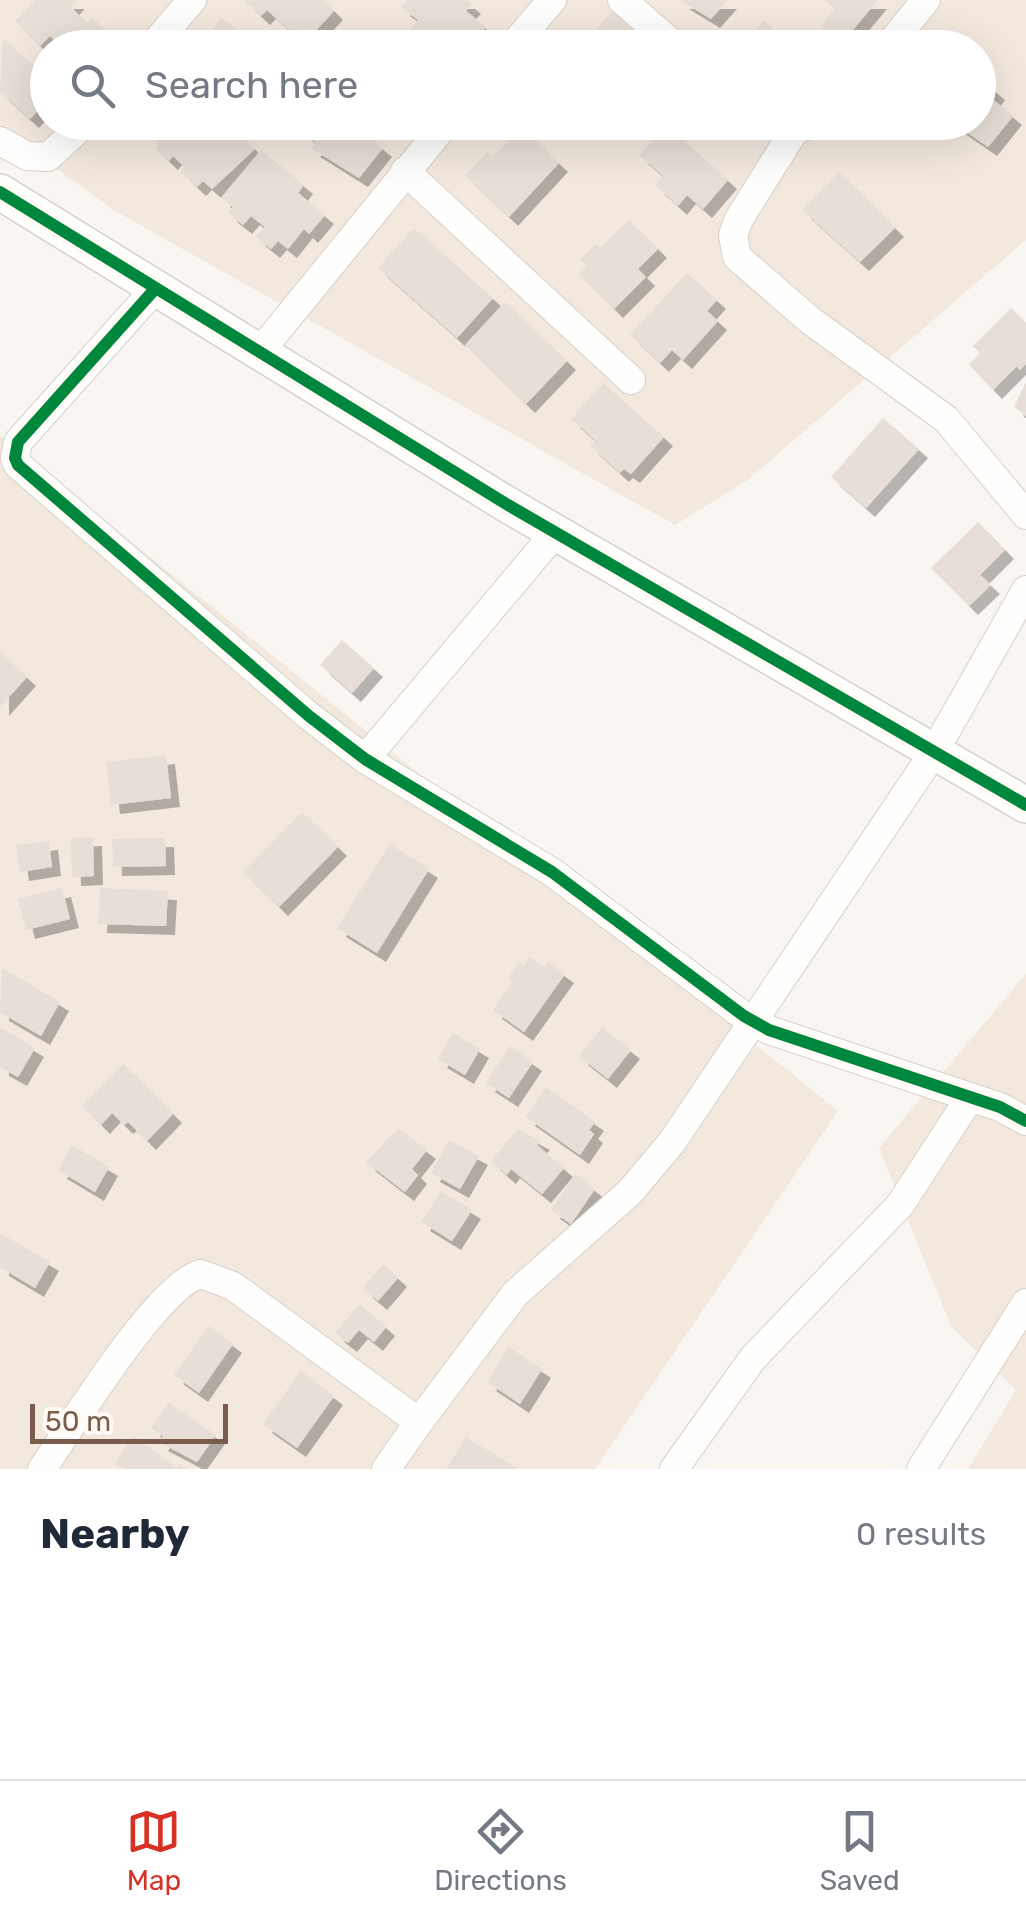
<!DOCTYPE html>
<style>
:root{--surface:#fff;--page:#f2f2f3;--text:#1f2937;--muted:#747a83;--line:#e0e1e3;--accent:#d93025}
body{margin:0;font-family:Rubik,sans-serif;background:var(--page);color:var(--text)}
.scale{position:absolute;left:30px;bottom:25px;width:198px;box-sizing:border-box;padding-left:10px;border:5px solid #7a5c4d;border-top:0;font-size:28px;line-height:35px;white-space:nowrap;color:#7a5c4d;-webkit-text-stroke:8px #fffaf3;paint-order:stroke}
.list{margin:0;padding:0;list-style:none}
h2{display:flex;justify-content:space-between;align-items:center;height:130px;margin:0;padding:0 40px;font-size:42px}
h2 small{font-size:32px;font-weight:400;color:var(--muted)}
.icon{flex:none;width:55px;height:55px;fill:none;stroke:currentColor;stroke-width:2;stroke-linecap:round;stroke-linejoin:round}
.map{position:relative;flex:none;width:1026px;height:1469px;overflow:hidden}
.search{position:absolute;background:var(--surface);box-shadow:0 10px 40px #0002;left:30px;right:30px;top:30px;height:110px;display:flex;align-items:center;gap:25px;box-sizing:border-box;padding:0 35px;border-radius:55px;color:var(--muted);font-size:38px}
.sheet{height:310px;background:var(--surface)}
nav{display:flex;justify-content:space-around;align-items:center;box-sizing:border-box;height:140px;border-top:2px solid var(--line);background:var(--surface);font-size:28px;color:var(--muted)}
nav a{display:grid;justify-items:center;gap:5px}
nav .on{color:var(--accent)}
.map>svg:first-child{display:block}
.residential{fill:#f2e8de;fill-rule:evenodd}
.building{fill:#e6ded7;filter:url(#shadow)}
.lines{fill:none;stroke-linecap:round;stroke-linejoin:round}
.minor-casing{stroke:#d7d1cb;stroke-width:30}
.tertiary-casing{stroke:#d7d1cb;stroke-width:38}
.minor{stroke:#fefefd;stroke-width:28}
.tertiary{stroke:#fefefd;stroke-width:35}
.cycleway-casing{stroke:#fffaf3;stroke-width:19}
.cycleway{stroke:#00873e;stroke-width:12}
</style>
<div class="map">
<svg width="1026" height="1469" viewBox="0 0 1026 1469">
<defs>
<filter id="shadow"><feDropShadow dx="9" dy="9" stdDeviation="0" flood-color="#0004"/></filter>
</defs>
<rect width="100%" height="100%" fill="#f9f5f0"/>
<path class="residential" d="M 0,0 L 1026,0 L 1026,240 L 749,479 L 675,525 L 115,211 L 0,128 ZM 48,48 L 978,48 L 978,122 L 48,122 Z
M 0,436 L 838,1111 L 595,1469 L 0,1469 Z
M 1026,974 L 1026,1469 L 968,1469 L 1016,1390 L 951,1326 L 879,1148 Z"/>
<path class="building" d="M 36,0 L 76,0 L 70,6 L 87,23 L 92,17 L 112,36 L 101,48 L 62,48 L 50,36 L 40,46 L 15,21 Z
M 244,0 L 323,0 L 334,11 L 307,40 L 296,29 L 292,33 L 267,10 L 261,16 Z
M 407,0 L 466,0 L 472,5 L 466,11 L 486,27 L 469,48 L 431,48 L 410,30 L 418,20 L 401,7 Z
M 680,0 L 728,0 L 711,19 Z
M 825,0 L 878,0 L 842,43 L 821,25 L 835,9 Z
M 620,3 L 659,48 L 605,48 L 591,35 Z
M 221,18 L 263,48 L 200,48 Z
M 764,20 L 796,48 L 740,48 Z
M 3,38 L 48,79 L 48,99 L 30,119 L 0,92 Z
M 978,76 L 996,91 L 991,98 L 1013,116 L 988,147 L 952,122 L 978,122 Z
M 163,122 L 227,122 L 255,149 L 212,189 L 203,181 L 197,187 L 181,172 L 185,167 L 173,156 L 169,161 L 155,148 L 159,143 L 151,136 Z
M 311,122 L 351,122 L 383,148 L 359,178 L 311,148 L 316,143 L 303,132 Z
M 667,125 L 728,180 L 703,209 L 687,195 L 678,206 L 655,185 L 663,176 L 639,155 Z
M 521,127 L 559,163 L 509,217 L 465,175 L 487,152 L 493,157 Z
M 261,150 L 304,185 L 298,193 L 325,215 L 309,234 L 304,229 L 288,249 L 278,241 L 271,249 L 256,237 L 265,227 L 251,216 L 243,225 L 228,213 L 233,207 L 221,198 Z
M 839,172 L 895,228 L 860,262 L 802,210 Z
M 629,220 L 658,249 L 638,269 L 646,277 L 614,309 L 579,274 L 587,266 L 580,259 L 596,243 L 600,248 Z
M 414,228 L 493,298 L 457,338 L 378,268 Z
M 687,273 L 717,300 L 707,311 L 718,321 L 683,360 L 672,350 L 660,363 L 630,335 Z
M 505,302 L 567,361 L 526,404 L 465,345 Z
M 1011,308 L 1026,323 L 1026,364 L 1020,370 L 1017,366 L 993,390 L 969,365 L 980,353 L 973,346 Z
M 1026,382 L 1026,416 L 1014,407 Z
M 603,383 L 664,437 L 631,474 L 624,469 L 620,473 L 590,446 L 595,440 L 571,419 Z
M 883,418 L 919,449 L 866,508 L 831,477 Z
M 978,522 L 1005,550 L 980,575 L 991,585 L 969,606 L 931,568 Z
M 342,640 L 374,668 L 352,693 L 320,665 Z
M 0,652 L 27,677 L 0,707 Z
M 166,755 L 171,798 L 111,805 L 106,762 Z
M 302,812 L 338,847 L 279,907 L 243,872 Z
M 93,837 L 94,876 L 72,877 L 71,838 Z
M 165,838 L 166,866 L 113,867 L 112,839 Z
M 49,841 L 52,867 L 20,872 L 16,845 Z
M 390,844 L 429,869 L 377,953 L 337,928 Z
M 62,888 L 70,919 L 26,930 L 18,899 Z
M 100,888 L 168,891 L 166,926 L 98,924 Z
M 530,957 L 544,967 L 548,962 L 565,974 L 524,1032 L 493,1010 L 513,981 L 508,978 L 519,962 L 524,966 Z
M 2,968 L 60,1002 L 41,1036 L 0,1012 Z
M 0,1027 L 35,1048 L 18,1077 L 0,1067 Z
M 602,1027 L 631,1050 L 608,1079 L 579,1056 Z
M 453,1033 L 480,1049 L 465,1075 L 438,1059 Z
M 510,1046 L 533,1062 L 509,1098 L 486,1083 Z
M 123,1064 L 173,1114 L 147,1141 L 128,1122 L 124,1125 L 112,1113 L 101,1125 L 82,1106 Z
M 546,1087 L 595,1122 L 589,1130 L 594,1134 L 580,1155 L 526,1117 Z
M 398,1128 L 427,1150 L 412,1169 L 418,1175 L 405,1192 L 366,1162 Z
M 518,1129 L 541,1141 L 537,1145 L 564,1168 L 542,1194 L 511,1169 L 507,1175 L 491,1161 Z
M 449,1140 L 479,1156 L 460,1189 L 431,1173 Z
M 72,1145 L 109,1167 L 95,1192 L 58,1170 Z
M 575,1174 L 595,1189 L 571,1224 L 551,1210 Z
M 441,1191 L 472,1210 L 452,1241 L 421,1222 Z
M 0,1233 L 50,1262 L 35,1288 L 0,1267 Z
M 383,1264 L 398,1278 L 378,1301 L 363,1288 Z
M 360,1304 L 386,1327 L 374,1342 L 359,1330 L 348,1343 L 335,1333 Z
M 209,1326 L 233,1344 L 199,1393 L 174,1375 Z
M 509,1347 L 542,1369 L 520,1404 L 487,1382 Z
M 301,1371 L 334,1396 L 297,1448 L 263,1424 Z
M 169,1403 L 216,1435 L 197,1462 L 159,1442 L 163,1436 L 151,1428 Z
M 133,1436 L 177,1468 L 180,1464 L 187,1469 L 124,1469 L 115,1463 Z
M 466,1437 L 518,1469 L 446,1469 Z"/>
<g class="lines">
<g class="minor-casing">
<path id="minor" d="M 622,0 L 677,48
M 151,48 L 192,0
M 511,48 L 552,0
M 887,48 L 926,0
M 771,122 L 794,131 L 814,122
M 794,131 L 739,219 L 733,235 L 737,257 L 811,321 L 946,419 L 1026,515
M 0,141 L 27,156 L 48,157 L 86,122
M 405,171 L 631,380
M 155,289 L 18,442 L 15,458 L 18,465 L 309,716 L 365,759 L 552,872 L 744,1016 L 769,1030 L 1000,1107 L 1026,1121
M 258,354 L 447,122
M 365,759 L 555,533
M 419,1422 L 515,1294 L 630,1192 L 672,1142 L 934,752 L 1026,590
M 42,1469 C 70,1429 159,1283 201,1274 L 233,1286 L 419,1422 L 386,1469
M 674,1469 L 753,1358 L 900,1205 L 969,1099
M 921,1469 L 1026,1303"/>
</g>
<g class="tertiary-casing">
<path id="tertiary" d="M 0,192 L 508,505 L 1026,805"/>
</g>
<use href="#minor" class="minor"/>
<use href="#tertiary" class="tertiary"/>
<g class="cycleway-casing">
<path id="cycleway" d="M 0,192 L 508,505 L 1026,805
M 155,289 L 18,442 L 15,458 L 18,465 L 309,716 L 365,759 L 552,872 L 744,1016 L 769,1030 L 1000,1107 L 1026,1121"/>
</g>
<use href="#cycleway" class="cycleway"/>
</g>
</svg>
<div class="scale">50 m</div>
<div class="search"><svg class="icon" aria-label="search" viewBox="0 0 24 24"><circle cx="10" cy="10" r="6"/><path d="M15 15l6 6"/></svg>Search here</div>
</div>
<section class="sheet">
<h2>Nearby<small>0 results</small></h2>
<ul class="list">
</ul>
</section>
<nav>
<a class="on"><svg class="icon" aria-label="map" viewBox="0 0 24 24"><path d="M3 6l6-2 6 2 6-2v14l-6 2-6-2-6 2zM9 4v14M15 6v14"/></svg>Map</a>
<a><svg class="icon" aria-label="directions" viewBox="0 0 24 24"><path d="M12 3l9 9-9 9-9-9zM9 14v-3h6M13 9l2 2-2 2"/></svg>Directions</a>
<a><svg class="icon" aria-label="saved" viewBox="0 0 24 24"><path d="M7 4h10v16l-5-4-5 4z"/></svg>Saved</a>
</nav>
